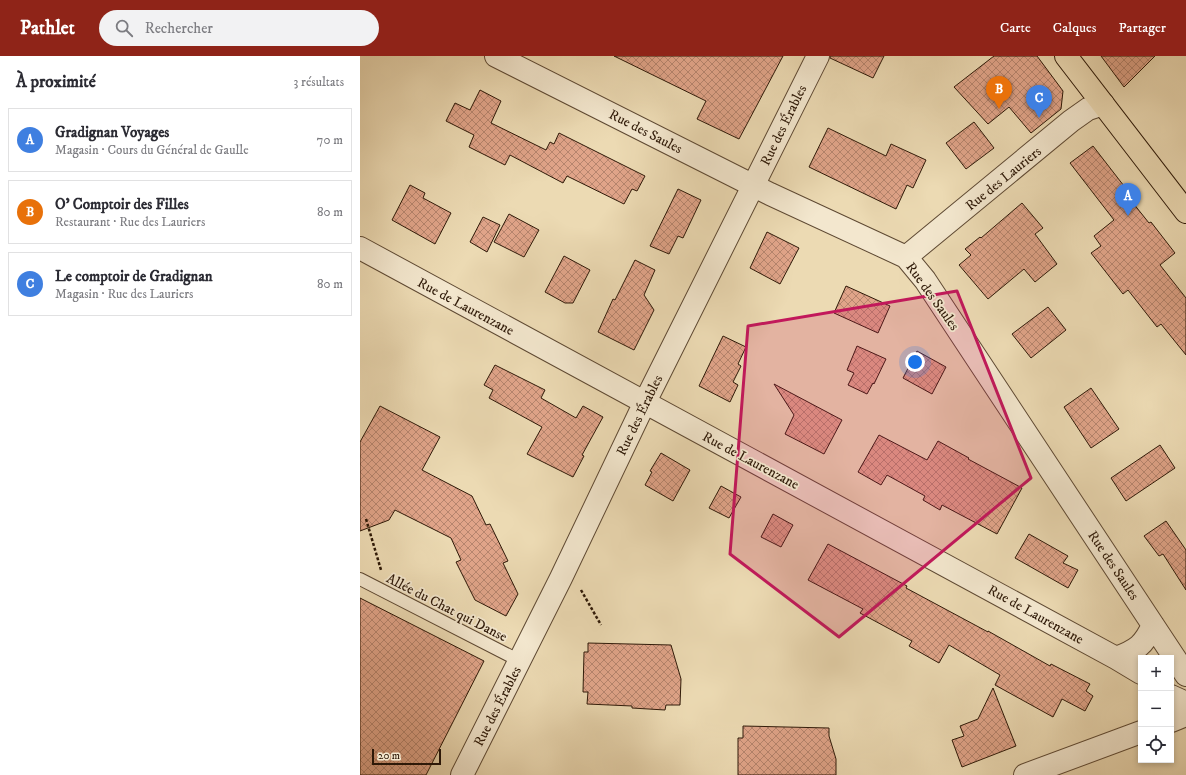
<!DOCTYPE html>
<html lang="fr">
<meta charset="utf-8">
<style>
:root{--surface:#fff;--page:#f2f2f3;--text:#2b2b33;--muted:#7c7c81;--line:#e1e1e2;--accent:#8f2418}
body{margin:0;font-family:"IM FELL DW Pica",serif;background:var(--page);color:var(--text)}
.controls{position:absolute;right:12px;bottom:12px;display:grid;overflow:hidden;border-radius:0px;box-shadow:0 2px 6px #0003}
.controls button{width:36px;height:36px;display:grid;place-items:center;padding:0;border:0;border-bottom:1px solid var(--line);background:var(--surface);color:var(--text);font:20px sans-serif}
.scale{position:absolute;left:12px;bottom:10px;width:69px;box-sizing:border-box;padding-left:4px;border:2px solid #2e1908;border-top:0;font-size:11px;line-height:14px;white-space:nowrap;color:#2e1908;-webkit-text-stroke:3px #f3e7ce;paint-order:stroke}
.you{position:absolute;left:555px;top:306px;width:14px;height:14px;margin:-10px;border:3px solid #fff;border-radius:50%;background:#1a73e8;box-shadow:0 0 0 6px #1a73e833}
.badge{display:grid;place-items:center;width:26px;height:26px;border-radius:50%;background:var(--accent);color:#fff;font-size:13px;font-weight:700}
.pin{position:absolute;translate:-50% -33px;filter:drop-shadow(0 1px 2px #0008)}
.pin::after{content:'';position:absolute;top:21px;width:14px;height:12px;background:inherit;clip-path:polygon(0 0,100% 0,50% 100%)}
.list{margin:0;padding:0;list-style:none}
h2{display:flex;justify-content:space-between;align-items:center;height:52px;margin:0;padding:0 16px;font-size:17px}
h2 small{font-size:13px;font-weight:400;color:var(--muted)}
.list li{display:grid;grid-template-columns:26px 1fr auto;gap:12px;align-items:center;box-sizing:border-box;height:64px;margin:0 8px 8px;padding:0 8px;border:1px solid var(--line);border-radius:0px}
.list b{display:block;font-size:15px;white-space:nowrap}
.list p{margin:0;font-size:13px;white-space:nowrap;color:var(--muted)}
.list em{font-size:13px;font-style:normal;color:var(--muted)}
.icon{flex:none;width:22px;height:22px;fill:none;stroke:currentColor;stroke-width:2;stroke-linecap:round;stroke-linejoin:round}
.map{position:relative;flex:none;width:826px;height:719px;overflow:hidden}
header{display:flex;align-items:center;gap:24px;box-sizing:border-box;height:56px;padding:0 20px;background:var(--accent);color:#fff}
header strong{font-size:19px}
nav{display:flex;gap:22px;margin-inline-start:auto;font-size:14px}
.search{width:280px;height:36px;background:var(--page);display:flex;align-items:center;gap:10px;box-sizing:border-box;padding:0 14px;border-radius:22px;color:var(--muted);font-size:15px}
main{display:flex}
aside{flex:1;background:var(--surface)}
.map>svg:first-child{display:block}
.building{fill:url(#building-cross-hatch);stroke:#2e1908}
.lines{fill:none;stroke-linecap:round;stroke-linejoin:round}
.lane-casing{stroke:#5e4933;stroke-width:14}
.street-casing{stroke:#5e4933;stroke-width:24}
.primary-casing{stroke:#2e1908;stroke-width:24}
.path{stroke:#2e1908;stroke-width:2.5;stroke-dasharray:3 2;stroke-linecap:butt}
.lane{stroke:#f3e7ce;stroke-width:12}
.street{stroke:#f3e7ce;stroke-width:22}
.primary{stroke:#ecdab3;stroke-width:22}
.marked{fill:#c2185b;fill-opacity:0.2;stroke:#c2185b;stroke-width:3;stroke-linejoin:round}
.labels{text-anchor:middle;stroke-width:3.5;stroke-linejoin:round;paint-order:stroke}
.street-label{font-size:14px;fill:#2e1908;stroke:#f3e7ce}
</style>
<header>
<strong>Pathlet</strong>
<div class="search"><svg class="icon" aria-label="search" viewBox="0 0 24 24"><circle cx="10" cy="10" r="6"/><path d="M15 15l6 6"/></svg>Rechercher</div>
<nav><a>Carte</a><a>Calques</a><a>Partager</a></nav>
</header>
<main>
<aside>
<h2>À proximité<small>3 résultats</small></h2>
<ul class="list">
<li><span class="badge" style="background:#3f7fe0">A</span><div><b>Gradignan Voyages</b><p>Magasin · Cours du Général de Gaulle</p></div><em>70 m</em></li>
<li><span class="badge" style="background:#e8710a">B</span><div><b>O' Comptoir des Filles</b><p>Restaurant · Rue des Lauriers</p></div><em>80 m</em></li>
<li><span class="badge" style="background:#3f7fe0">C</span><div><b>Le comptoir de Gradignan</b><p>Magasin · Rue des Lauriers</p></div><em>80 m</em></li>
</ul>
</aside>
<div class="map">
<svg width="826" height="719" viewBox="0 0 826 719">
<defs>
<pattern id="building-cross-hatch" width="8" height="8" patternUnits="userSpaceOnUse"><rect width="8" height="8" fill="#e0a489"/><path d="M0 0l8 8M0 8l8-8" fill="none" stroke="#b6856e"/></pattern>
</defs>
<rect width="100%" height="100%" fill="#ecdab3"/>
<filter id="stains"><feTurbulence type="fractalNoise" baseFrequency=".005" numOctaves="4"/><feColorMatrix values="0 0 0 0 .2 0 0 0 0 .09 0 0 0 0 .02 0 0 0 .5 -.17"/></filter>
<radialGradient id="worn" r=".72"><stop offset=".6" stop-color="#630" stop-opacity="0"/><stop offset="1" stop-color="#630" stop-opacity=".3"/></radialGradient>
<path class="building" d="M 254,0 L 423,0 L 379,83 L 337,63 L 346,45 Z
M 470,0 L 524,0 L 513,22 L 470,2 Z
M 634,0 L 677,0 L 703,35 L 701,53 L 671,77 L 649,51 L 628,68 L 594,31 Z
M 741,0 L 795,0 L 764,31 Z
M 120,34 L 141,45 L 131,67 L 186,94 L 190,86 L 194,88 L 199,77 L 285,120 L 277,135 L 272,133 L 264,148 L 207,120 L 203,127 L 150,99 L 145,109 L 109,91 L 114,79 L 86,65 L 95,47 L 110,54 Z
M 614,66 L 634,92 L 606,113 L 586,87 Z
M 468,72 L 526,100 L 531,88 L 566,104 L 553,132 L 547,129 L 536,153 L 449,111 Z
M 733,90 L 764,130 L 761,132 L 789,167 L 791,166 L 815,197 L 800,209 L 826,242 L 826,299 L 801,268 L 797,271 L 768,234 L 763,238 L 731,197 L 741,190 L 734,180 L 754,164 L 710,107 Z
M 50,129 L 65,137 L 63,142 L 91,157 L 75,188 L 32,164 Z
M 318,133 L 341,144 L 323,182 L 318,180 L 309,198 L 290,190 Z
M 662,147 L 683,172 L 675,178 L 697,208 L 675,226 L 664,213 L 628,243 L 599,209 L 611,199 L 605,193 L 620,181 L 621,182 Z
M 149,158 L 179,174 L 164,201 L 134,186 Z
M 123,161 L 140,169 L 127,196 L 110,186 Z
M 407,176 L 439,192 L 420,228 L 390,212 Z
M 204,200 L 230,214 L 213,247 L 205,247 L 185,236 Z
M 275,204 L 295,214 L 284,239 L 294,254 L 274,294 L 238,276 L 253,243 L 255,244 Z
M 486,230 L 530,250 L 518,277 L 474,257 Z
M 688,251 L 706,274 L 671,302 L 652,278 Z
M 363,280 L 386,291 L 378,308 L 381,310 L 373,326 L 378,329 L 370,346 L 339,330 Z
M 497,290 L 526,303 L 514,328 L 513,327 L 507,338 L 488,329 L 494,317 L 487,314 Z
M 557,295 L 586,311 L 572,338 L 543,322 Z
M 135,309 L 185,334 L 181,342 L 216,362 L 223,350 L 243,361 L 222,399 L 224,400 L 213,421 L 167,398 L 182,371 L 129,342 L 133,334 L 124,329 Z
M 414,328 L 482,364 L 464,398 L 425,378 L 434,359 Z
M 731,332 L 759,373 L 731,392 L 704,351 Z
M 20,350 L 80,381 L 62,414 L 112,440 L 126,469 L 130,468 L 148,505 L 143,507 L 158,538 L 146,560 L 115,544 L 96,506 L 101,504 L 91,482 L 35,454 L 29,464 L 0,475 L 0,386 Z
M 519,379 L 567,404 L 578,385 L 609,402 L 608,403 L 662,432 L 637,478 L 582,449 L 580,454 L 563,444 L 565,440 L 527,419 L 521,429 L 498,416 Z
M 800,389 L 815,412 L 766,445 L 751,422 Z
M 301,397 L 330,414 L 313,445 L 285,429 L 292,416 L 290,415 Z
M 361,430 L 381,441 L 369,462 L 349,452 Z
M 413,458 L 433,469 L 421,491 L 401,481 Z
M 806,465 L 826,494 L 826,534 L 803,498 L 799,500 L 784,480 Z
M 669,478 L 708,500 L 703,507 L 718,514 L 708,532 L 655,502 Z
M 468,488 L 547,530 L 546,532 L 628,576 L 628,575 L 690,610 L 691,608 L 730,628 L 726,635 L 733,640 L 725,655 L 702,643 L 693,661 L 635,629 L 640,619 L 589,589 L 579,607 L 549,590 L 552,585 L 500,557 L 503,553 L 448,524 Z
M 0,542 L 124,605 L 66,719 L 0,719 Z
M 228,587 L 311,589 L 321,623 L 320,649 L 306,649 L 305,654 L 272,652 L 272,650 L 227,648 L 228,636 L 223,636 L 224,596 L 228,596 Z
M 633,632 L 656,690 L 602,711 L 592,684 L 604,680 L 600,670 L 618,663 Z
M 383,670 L 469,672 L 469,680 L 476,703 L 476,719 L 378,719 L 378,682 L 383,682 Z"/>
<g class="lines">
<g class="lane-casing">
<path id="lane" d="M 0,523 L 160,605"/>
</g>
<g class="street-casing">
<path id="street" d="M 136,0 L 410,138 L 546,201 L 565,224 L 826,619
M 0,192 L 756,602 L 781,617
M 546,201 L 711,65 L 728,53 L 743,48
M 756,602 C 777,594 784,589 793,569
M 811,640 L 826,647
M 811,665 L 826,659
M 102,719 L 201,522 L 285,346 L 458,0
M 665,719 L 781,676"/>
</g>
<g class="primary-casing">
<path id="primary" d="M 706,0 L 826,156"/>
</g>
<path class="path" d="M 6,463 L 21,514
M 221,534 L 241,569"/>
<use href="#lane" class="lane"/>
<use href="#street" class="street"/>
<use href="#primary" class="primary"/>
</g>
<path class="marked" d="M 597,235 L 671,422 L 479,581 L 370,498 L 388,270 Z"/>
<g class="labels">
<g class="street-label">
<text transform="translate(423 69) rotate(-64)" y="5">Rue des Érables</text>
<text transform="translate(286 75) rotate(27)" y="5">Rue des Saules</text>
<text transform="translate(643 122) rotate(-39)" y="5">Rue des Lauriers</text>
<text transform="translate(573 240) rotate(54)" y="5">Rue des Saules</text>
<text transform="translate(106 250) rotate(28)" y="5">Rue de Laurenzane</text>
<text transform="translate(279 359) rotate(-64)" y="5">Rue des Érables</text>
<text transform="translate(391 404) rotate(28)" y="5">Rue de Laurenzane</text>
<text transform="translate(754 509) rotate(56)" y="5">Rue des Saules</text>
<text transform="translate(87 551) rotate(27)" y="5">Allée du Chat qui Danse</text>
<text transform="translate(676 558) rotate(29)" y="5">Rue de Laurenzane</text>
<text transform="translate(137 650) rotate(-63)" y="5">Rue des Érables</text>
</g>
</g>
<rect width="100%" height="100%" filter="url(#stains)"/>
<rect width="100%" height="100%" fill="url(#worn)"/>
</svg>
<div class="controls">
<button>+</button>
<button>−</button>
<button><svg class="icon" aria-label="locate" viewBox="0 0 24 24"><circle cx="12" cy="12" r="6"/><path d="M12 2v4M12 18v4M2 12h4M18 12h4"/></svg></button>
</div>
<div class="scale">20 m</div>
<div class="you"></div>
<div class="pin badge" style="left:768px;top:160px;background:#3f7fe0">A</div>
<div class="pin badge" style="left:639px;top:53px;background:#e8710a">B</div>
<div class="pin badge" style="left:679px;top:62px;background:#3f7fe0">C</div>
</div>
</main>
